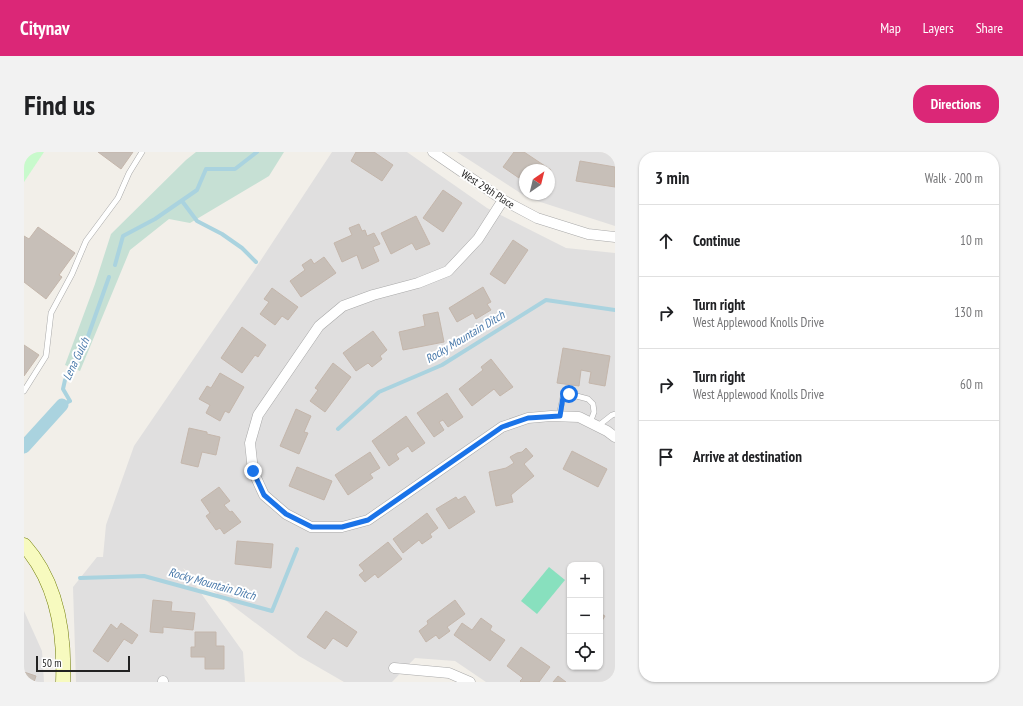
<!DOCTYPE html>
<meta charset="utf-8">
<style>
:root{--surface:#fff;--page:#f2f2f2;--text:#202124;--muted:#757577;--line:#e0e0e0;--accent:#db2777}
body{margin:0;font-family:"PT Sans Narrow",sans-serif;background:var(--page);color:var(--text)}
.controls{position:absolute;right:12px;bottom:12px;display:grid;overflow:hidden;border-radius:8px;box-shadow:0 1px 3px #0004}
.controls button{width:36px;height:36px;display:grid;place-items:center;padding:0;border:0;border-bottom:1px solid var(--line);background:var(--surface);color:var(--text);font:20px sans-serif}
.compass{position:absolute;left:495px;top:12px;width:36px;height:36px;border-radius:50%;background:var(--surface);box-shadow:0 1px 3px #0004;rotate:35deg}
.scale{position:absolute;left:12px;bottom:10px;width:94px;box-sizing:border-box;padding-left:4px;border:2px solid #222;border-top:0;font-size:11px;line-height:14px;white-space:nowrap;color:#222;-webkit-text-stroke:3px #fff;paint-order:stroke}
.stop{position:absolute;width:12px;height:12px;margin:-9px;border:3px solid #1a73e8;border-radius:50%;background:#fff}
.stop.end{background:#1a73e8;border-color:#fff;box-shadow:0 1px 4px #0008}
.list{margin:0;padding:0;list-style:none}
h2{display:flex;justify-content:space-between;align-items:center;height:52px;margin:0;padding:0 16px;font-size:17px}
h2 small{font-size:13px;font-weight:400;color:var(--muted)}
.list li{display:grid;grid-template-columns:26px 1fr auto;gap:12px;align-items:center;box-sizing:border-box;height:72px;padding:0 16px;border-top:1px solid var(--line)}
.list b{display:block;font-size:15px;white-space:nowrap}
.list p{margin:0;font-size:13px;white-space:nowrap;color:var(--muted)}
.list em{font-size:13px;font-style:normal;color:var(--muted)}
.icon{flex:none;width:22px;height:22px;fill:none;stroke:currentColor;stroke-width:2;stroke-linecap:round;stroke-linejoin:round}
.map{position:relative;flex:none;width:591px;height:530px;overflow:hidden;border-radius:16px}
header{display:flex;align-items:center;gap:24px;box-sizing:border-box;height:56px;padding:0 20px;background:var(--accent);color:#fff}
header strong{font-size:19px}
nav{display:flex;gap:22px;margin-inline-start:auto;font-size:14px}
.intro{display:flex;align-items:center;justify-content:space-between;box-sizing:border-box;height:96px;padding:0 24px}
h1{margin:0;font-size:28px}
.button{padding:10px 18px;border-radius:16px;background:var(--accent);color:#fff;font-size:14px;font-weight:700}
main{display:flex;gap:24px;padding:0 24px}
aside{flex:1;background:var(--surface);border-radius:16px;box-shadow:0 1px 3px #0004}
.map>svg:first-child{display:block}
.residential{fill:#e0dfdf;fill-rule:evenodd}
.wetland{fill:#c6e0d4}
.park{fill:#c8facc}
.pitch{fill:#88e0be}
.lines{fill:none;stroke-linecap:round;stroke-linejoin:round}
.stream{stroke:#aad3df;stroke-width:4}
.canal{stroke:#aad3df;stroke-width:13}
.building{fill:#c7bfb8;stroke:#c4b6ab}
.lane-casing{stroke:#a9a9a9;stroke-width:6}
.street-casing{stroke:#a9a9a9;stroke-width:11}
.secondary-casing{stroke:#707d05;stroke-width:15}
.lane{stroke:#fff;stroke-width:5}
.street{stroke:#fff;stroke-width:10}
.secondary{stroke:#f7fabf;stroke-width:14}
.route{stroke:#1a73e8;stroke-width:5}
.labels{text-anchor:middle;stroke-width:4;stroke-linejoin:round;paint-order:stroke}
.street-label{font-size:11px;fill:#222;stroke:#fff}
.water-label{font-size:12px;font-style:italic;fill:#4a7aab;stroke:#fff}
</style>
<header>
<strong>Citynav</strong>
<nav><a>Map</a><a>Layers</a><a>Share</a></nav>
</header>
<div class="intro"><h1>Find us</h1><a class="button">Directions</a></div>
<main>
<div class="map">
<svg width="591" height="530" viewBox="0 0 591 530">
<rect width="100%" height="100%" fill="#f2efe9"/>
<path class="residential" d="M 308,0 L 383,0 L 463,56 L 542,96 L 591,101 L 591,530 L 462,530 L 431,509 L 391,506 L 368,530 L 320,530 L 275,504 L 159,416 L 219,500 L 221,530 L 52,530 L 49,435 L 73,405 L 79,405 L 82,373 L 110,294 L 235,111 ZM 546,413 L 576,413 L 576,515 L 546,515 Z
M 433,0 L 591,0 L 591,74 L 504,46 ZM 501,18 L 525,18 L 525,42 L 501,42 Z
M 0,459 L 18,499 L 20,530 L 0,530 Z"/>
<path class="wetland" d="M 172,0 L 260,0 L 245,24 L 166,71 L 145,67 L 106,98 L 56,219 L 41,213 L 71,132 L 87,82 L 162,8 Z"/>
<path class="park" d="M 0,0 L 20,0 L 0,30 Z"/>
<path class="pitch" d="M 525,415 L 541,428 L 513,462 L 497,449 Z"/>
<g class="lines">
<path class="stream" d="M 158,49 L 173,69 L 198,82 L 218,96 L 232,110
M 91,113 L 99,84 L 131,67 L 173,38 L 182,17 L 211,17 L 233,0
M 38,253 L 46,249 L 39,237 L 41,228 L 57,204 L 85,125
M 314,277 L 355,240 L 418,213 L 522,148 L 591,158
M 56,426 L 120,424 L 248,459 L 273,397"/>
<path class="canal" d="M 0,295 L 38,253"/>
</g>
<path class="building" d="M 74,0 L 109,0 L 97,17 Z
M 332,0 L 350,0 L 369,13 L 358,29 L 327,9 Z
M 490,0 L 500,0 L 527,18 L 525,21 L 525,18 L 501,18 L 501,24 L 497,22 L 495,26 L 479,15 Z
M 556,9 L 591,15 L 591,35 L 552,29 Z
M 419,38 L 438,51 L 419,80 L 399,66 Z
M 392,64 L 406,92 L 392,98 L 388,91 L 367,102 L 357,81 Z
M 335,72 L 338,79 L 341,78 L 343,84 L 350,81 L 356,92 L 349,95 L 355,109 L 338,117 L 333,103 L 318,110 L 310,91 L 328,83 L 325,76 Z
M 14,75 L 51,101 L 35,123 L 38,125 L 22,147 L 0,130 L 0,84 L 5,87 Z
M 489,88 L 504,98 L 481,132 L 466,122 Z
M 300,105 L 312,121 L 277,145 L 266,129 L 281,118 L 278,113 L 287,107 L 290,112 Z
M 459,135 L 467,150 L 463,152 L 467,158 L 452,167 L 449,161 L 433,170 L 425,156 Z
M 248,136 L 274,155 L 264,168 L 258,164 L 251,173 L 236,162 L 245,150 L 240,147 Z
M 414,160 L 420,190 L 379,198 L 375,180 L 401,174 L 399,163 Z
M 218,175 L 242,193 L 234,205 L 231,203 L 218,221 L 197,206 Z
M 349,179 L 363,198 L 356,204 L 358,207 L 348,215 L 344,211 L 332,219 L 319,201 Z
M 0,193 L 15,203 L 0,224 Z
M 539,196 L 586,204 L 581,234 L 565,231 L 567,220 L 557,218 L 555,234 L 533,231 Z
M 467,207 L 489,235 L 476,244 L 470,237 L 448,254 L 435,237 L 459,218 L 457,215 Z
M 309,211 L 327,225 L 301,260 L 286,249 L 294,238 L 291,236 Z
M 196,221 L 220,235 L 205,261 L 201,259 L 196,269 L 182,261 L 186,253 L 175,247 L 183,234 L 187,236 Z
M 423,241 L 439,265 L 424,275 L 419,268 L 415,270 L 420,278 L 410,285 L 393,261 Z
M 272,257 L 287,264 L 280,280 L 284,281 L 275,302 L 256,294 Z
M 382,264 L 401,291 L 388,300 L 384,294 L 372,302 L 375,307 L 365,314 L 348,289 Z
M 165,276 L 183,280 L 183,282 L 196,285 L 192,303 L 178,300 L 174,315 L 157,311 Z
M 502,296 L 509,304 L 500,312 L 510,324 L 487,343 L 489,350 L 472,354 L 465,320 L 482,316 L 490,311 L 486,305 L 493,301 L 498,300 Z
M 548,299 L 583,317 L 574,335 L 539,317 Z
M 346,300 L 356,316 L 346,322 L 349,326 L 324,343 L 311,323 Z
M 273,315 L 308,329 L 300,348 L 265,334 Z
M 195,335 L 206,349 L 200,353 L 206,360 L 208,359 L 217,370 L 200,382 L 196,376 L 192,378 L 182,364 L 186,361 L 177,348 Z
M 441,344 L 451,360 L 425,377 L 412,357 L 432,345 L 434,348 Z
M 403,361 L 414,376 L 406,382 L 408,385 L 398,392 L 395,388 L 379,401 L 369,387 Z
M 213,389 L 249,392 L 247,416 L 211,412 Z
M 364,390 L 378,407 L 354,426 L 351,422 L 341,430 L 335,423 L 340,419 L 335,413 Z
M 129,448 L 148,450 L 147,459 L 171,461 L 169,478 L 139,475 L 139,481 L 126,480 Z
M 431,448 L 441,462 L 423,475 L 426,479 L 415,487 L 412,483 L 402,490 L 395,479 L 404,472 L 403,469 Z
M 302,459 L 333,480 L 323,495 L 309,486 L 301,497 L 283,485 Z
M 576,461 L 581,464 L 576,472 Z
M 457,466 L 468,474 L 466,478 L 481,488 L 466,509 L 430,483 L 438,471 L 448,478 Z
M 97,471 L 114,483 L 108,492 L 100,487 L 84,510 L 69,499 L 87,472 L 93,477 Z
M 171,480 L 192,480 L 192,494 L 200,494 L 200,517 L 181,517 L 181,505 L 167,505 L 167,495 L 171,495 Z
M 497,495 L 526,515 L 515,530 L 497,530 L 496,529 L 499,526 L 483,514 Z
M 0,520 L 12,524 L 10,530 L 0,530 Z
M 534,524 L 542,530 L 529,530 Z"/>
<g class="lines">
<g class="lane-casing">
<path id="lane" d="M 0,239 L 22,204 L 27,161 L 48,122 L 62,89 L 94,46 L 105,21 L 118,0
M 535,264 L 539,245 L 545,242 L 564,247 L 569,252 L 570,260 L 566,271
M 574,274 L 588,263 L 591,262"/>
</g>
<g class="street-casing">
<path id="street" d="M 409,0 L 479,48 L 513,66 L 564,82 L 591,85
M 479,48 L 454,87 L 424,119 L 394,131 L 349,143 L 319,154 L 295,174 L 234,263 L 226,291 L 229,319 L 240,343 L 262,362 L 287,375 L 318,375 L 344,368 L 478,275 L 504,266 L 527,264 L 555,265 L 583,279 L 591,285
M 370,516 L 425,521 L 446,530
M 139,529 L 139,530"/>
</g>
<g class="secondary-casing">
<path id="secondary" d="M 0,393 C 33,430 41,482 39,530"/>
</g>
<use href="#lane" class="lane"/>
<use href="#street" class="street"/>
<use href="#secondary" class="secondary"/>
</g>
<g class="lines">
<path class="route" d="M 229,319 L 240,343 L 262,362 L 288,375 L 318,375 L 344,368 L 478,275 L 504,266 L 536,264 L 539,245 L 545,242"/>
</g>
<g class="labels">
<g class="street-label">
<text transform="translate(464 37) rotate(33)" y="4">West 29th Place</text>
</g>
<g class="water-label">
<text transform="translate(441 185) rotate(-31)" y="4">Rocky Mountain Ditch</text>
<text transform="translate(52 207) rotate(-64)" y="4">Lena Gulch</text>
<text transform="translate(188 432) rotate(16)" y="4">Rocky Mountain Ditch</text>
</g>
</g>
</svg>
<div class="controls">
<button>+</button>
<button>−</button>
<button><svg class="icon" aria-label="locate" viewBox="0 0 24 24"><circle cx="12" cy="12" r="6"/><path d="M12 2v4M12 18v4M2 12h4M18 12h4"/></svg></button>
</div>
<svg class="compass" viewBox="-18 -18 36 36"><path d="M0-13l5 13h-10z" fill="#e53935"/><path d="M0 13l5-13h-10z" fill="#757577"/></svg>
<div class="scale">50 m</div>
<div class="stop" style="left:545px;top:242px"></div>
<div class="stop end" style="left:229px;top:319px"></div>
</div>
<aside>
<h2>3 min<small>Walk · 200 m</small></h2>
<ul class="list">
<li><svg class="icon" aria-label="ahead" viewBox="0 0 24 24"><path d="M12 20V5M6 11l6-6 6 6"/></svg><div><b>Continue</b></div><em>10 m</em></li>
<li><svg class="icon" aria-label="right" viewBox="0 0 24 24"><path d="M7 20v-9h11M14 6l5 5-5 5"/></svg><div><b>Turn right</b><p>West Applewood Knolls Drive</p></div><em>130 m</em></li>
<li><svg class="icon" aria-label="right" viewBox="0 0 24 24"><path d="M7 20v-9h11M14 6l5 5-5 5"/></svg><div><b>Turn right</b><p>West Applewood Knolls Drive</p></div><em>60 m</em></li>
<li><svg class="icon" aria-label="arrive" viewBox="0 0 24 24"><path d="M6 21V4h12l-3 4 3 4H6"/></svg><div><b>Arrive at destination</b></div></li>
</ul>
</aside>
</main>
